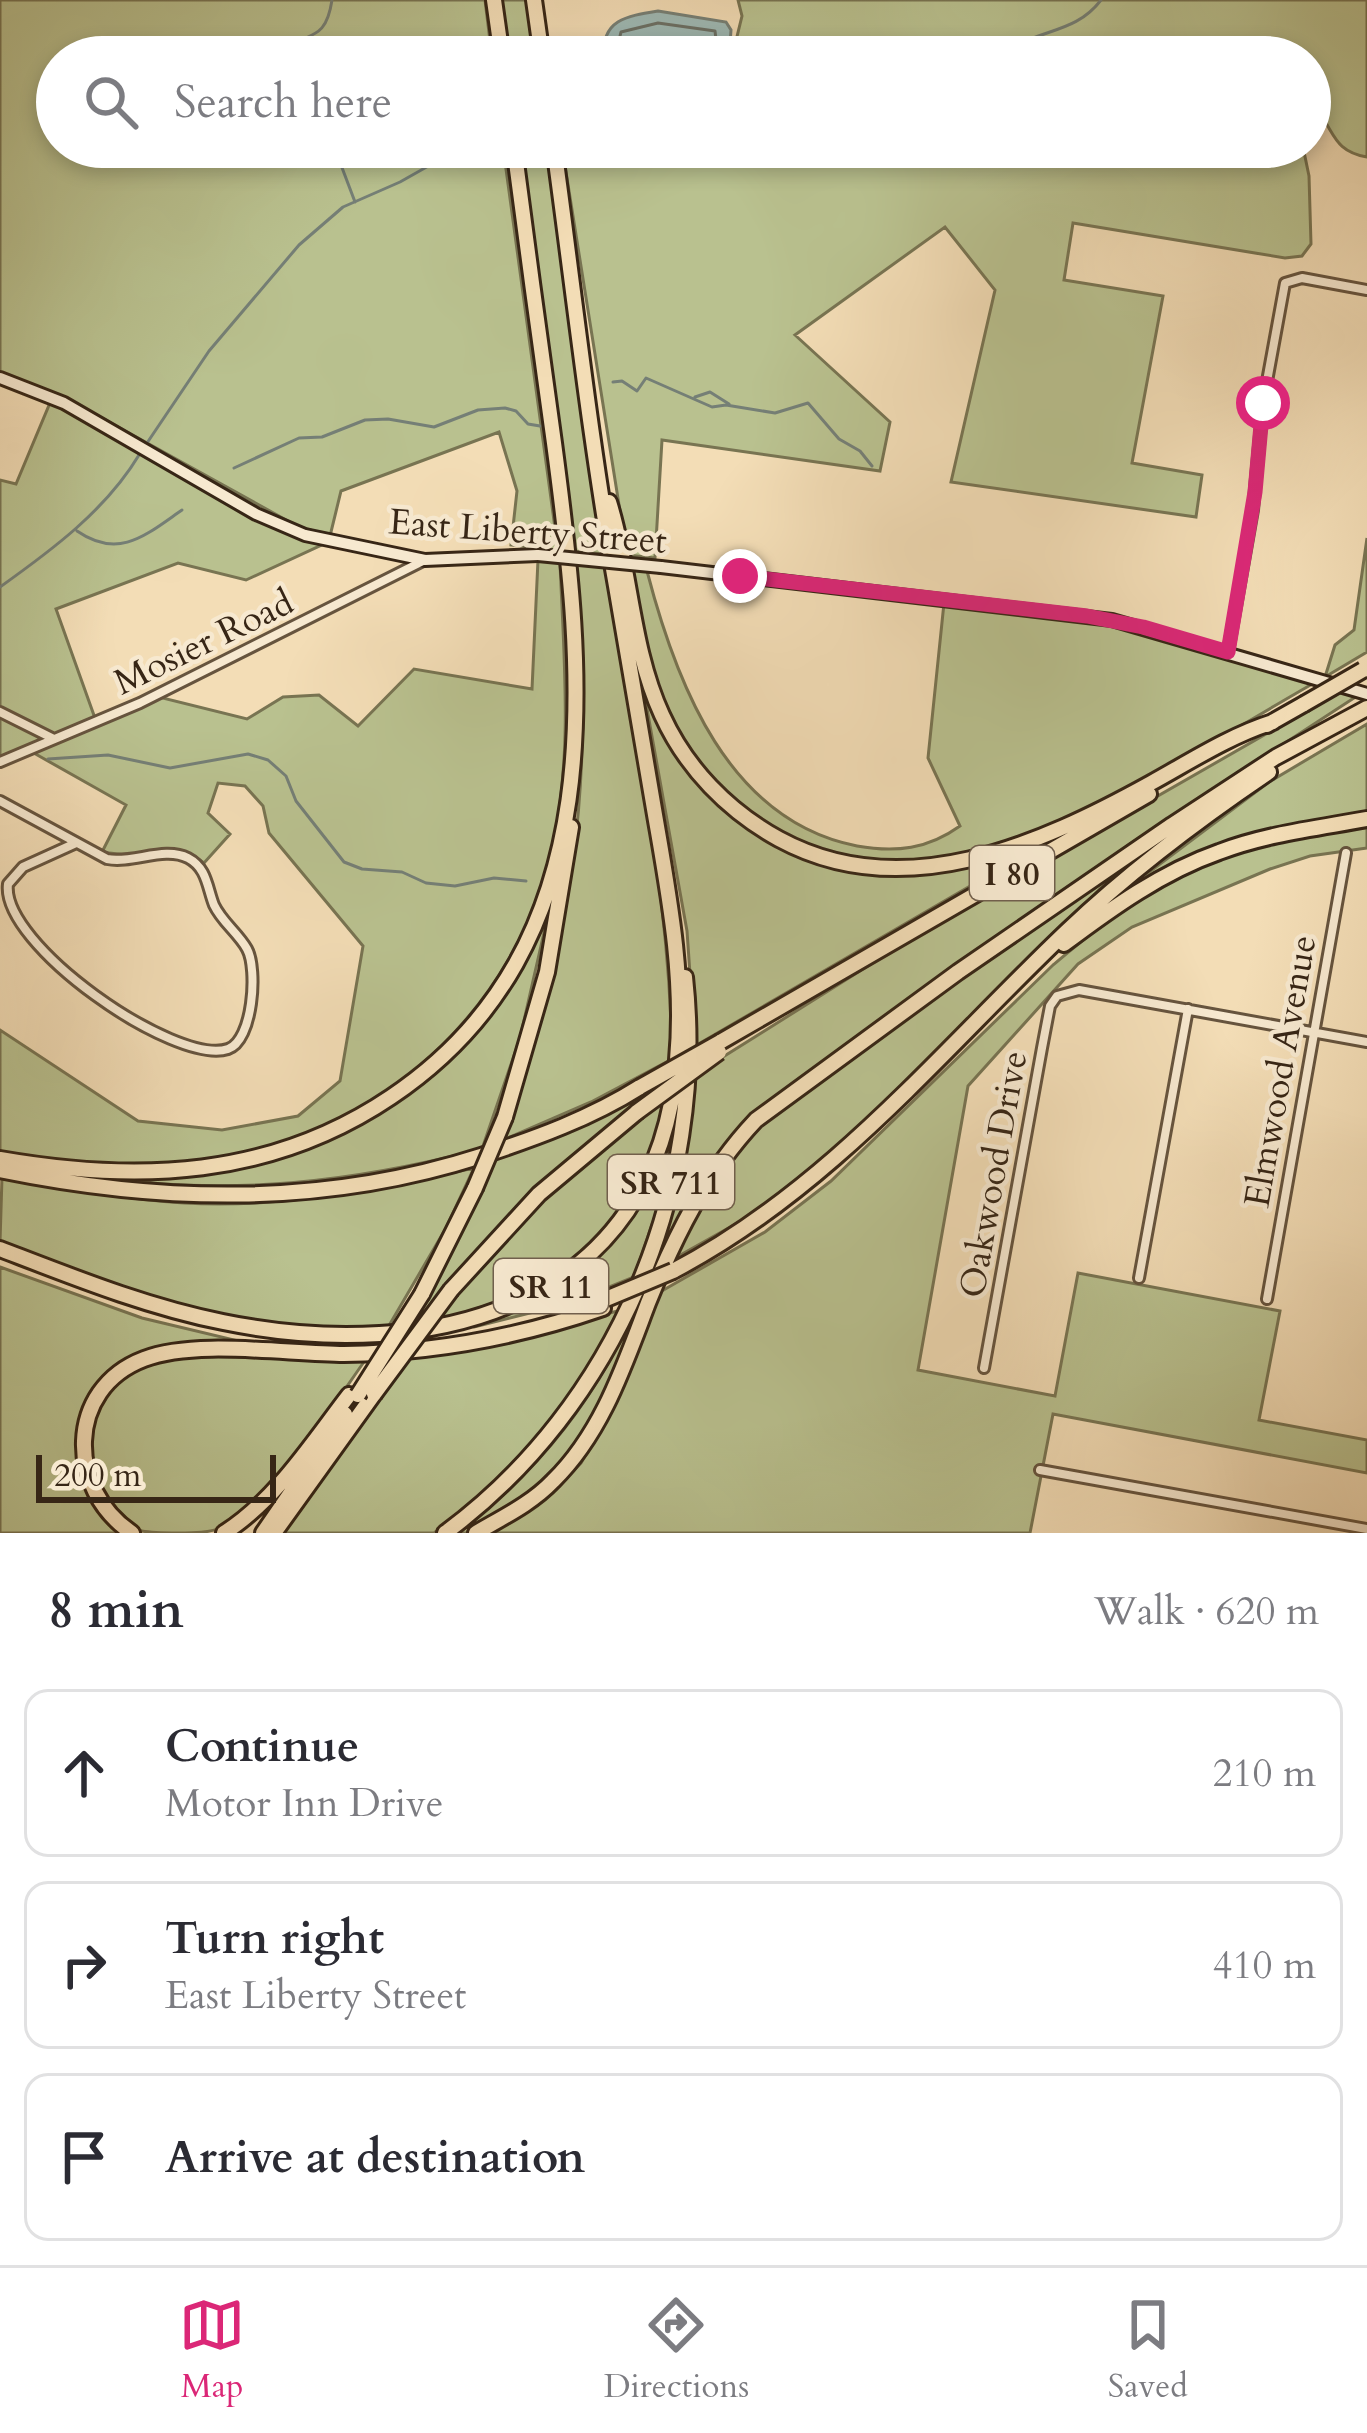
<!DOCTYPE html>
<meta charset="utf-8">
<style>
:root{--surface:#fff;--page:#f2f2f3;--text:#2b2b33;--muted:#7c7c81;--line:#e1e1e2;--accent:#db2777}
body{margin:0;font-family:Cardo,serif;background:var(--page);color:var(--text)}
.scale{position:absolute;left:36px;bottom:30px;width:240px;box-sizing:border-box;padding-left:12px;border:6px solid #372616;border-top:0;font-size:33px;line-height:42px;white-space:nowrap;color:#372616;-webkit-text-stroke:9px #f7e9d0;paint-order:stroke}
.stop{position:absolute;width:36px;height:36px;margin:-27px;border:9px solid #db2777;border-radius:50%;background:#fff}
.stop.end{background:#db2777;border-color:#fff;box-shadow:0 3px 12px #0008}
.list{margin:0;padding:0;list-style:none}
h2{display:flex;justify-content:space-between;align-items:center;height:156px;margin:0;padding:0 48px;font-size:51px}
h2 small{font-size:39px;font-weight:400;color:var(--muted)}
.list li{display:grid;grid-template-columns:78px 1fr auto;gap:36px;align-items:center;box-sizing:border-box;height:168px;margin:0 24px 24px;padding:0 24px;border:3px solid var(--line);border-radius:24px}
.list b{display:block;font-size:45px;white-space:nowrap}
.list p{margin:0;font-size:39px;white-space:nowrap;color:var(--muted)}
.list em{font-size:39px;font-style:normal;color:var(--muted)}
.icon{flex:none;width:66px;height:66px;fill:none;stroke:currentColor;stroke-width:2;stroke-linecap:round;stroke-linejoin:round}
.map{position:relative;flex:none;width:1367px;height:1533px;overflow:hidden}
.search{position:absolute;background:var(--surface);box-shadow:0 6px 18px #0003;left:36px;right:36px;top:36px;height:132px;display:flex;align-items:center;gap:30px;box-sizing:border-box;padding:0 42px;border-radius:66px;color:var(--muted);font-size:45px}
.sheet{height:732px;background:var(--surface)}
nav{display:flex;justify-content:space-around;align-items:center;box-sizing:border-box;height:168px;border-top:3px solid var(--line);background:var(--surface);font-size:33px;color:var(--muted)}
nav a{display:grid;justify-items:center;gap:6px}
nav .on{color:var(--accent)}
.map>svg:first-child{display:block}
.green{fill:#b9c18f;stroke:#787452;stroke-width:3}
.water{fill:#9ebab6;stroke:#757f76;stroke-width:3}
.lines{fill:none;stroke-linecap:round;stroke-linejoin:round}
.shore{stroke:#6a7066;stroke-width:3}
.stream{stroke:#757f76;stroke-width:3}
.street-casing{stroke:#66543e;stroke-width:14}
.secondary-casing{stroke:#372616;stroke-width:16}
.highway-casing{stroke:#372616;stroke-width:20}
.street{stroke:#f7e9d0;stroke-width:8}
.secondary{stroke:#f7e9d0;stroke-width:10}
.highway{stroke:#f3ddb6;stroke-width:14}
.secondary-bridge-casing{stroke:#372616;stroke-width:16;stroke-linecap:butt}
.highway-bridge-casing{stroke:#372616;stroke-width:20;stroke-linecap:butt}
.secondary-bridge{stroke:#f7e9d0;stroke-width:10}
.highway-bridge{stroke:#f3ddb6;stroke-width:14}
.route{stroke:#db2777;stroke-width:15}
.labels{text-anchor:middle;stroke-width:9;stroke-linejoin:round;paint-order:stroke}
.shield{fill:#f7e9d0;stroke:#71604e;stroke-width:3}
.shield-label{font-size:33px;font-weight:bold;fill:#372616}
.street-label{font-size:36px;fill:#372616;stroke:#f7e9d0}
</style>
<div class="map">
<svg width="1367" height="1533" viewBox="0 0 1367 1533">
<rect width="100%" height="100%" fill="#f3ddb6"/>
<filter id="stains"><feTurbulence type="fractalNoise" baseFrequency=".00167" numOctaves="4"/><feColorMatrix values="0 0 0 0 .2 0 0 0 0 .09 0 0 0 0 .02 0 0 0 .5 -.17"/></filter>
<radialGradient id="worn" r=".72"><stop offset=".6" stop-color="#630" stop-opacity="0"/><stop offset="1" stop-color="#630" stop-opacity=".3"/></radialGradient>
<path class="green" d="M 0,0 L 485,0 L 492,57 L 57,57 L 57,147 L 503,147 L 558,550 L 511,545 L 517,491 L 499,432 L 341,491 L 330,536 L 297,526 L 82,407 L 78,410 L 256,513 L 328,542 L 246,580 L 178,563 L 56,609 L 96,721 L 0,762 L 0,480 L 16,484 L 52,398 L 0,378 Z
M 500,0 L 528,0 L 535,57 L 507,57 Z
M 738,0 L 1367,0 L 1367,157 C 1328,150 1336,125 1310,105 L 1310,57 L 732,57 L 742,16 Z
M 519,147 L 548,147 L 604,554 L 572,551 Z
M 562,147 L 1303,147 L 1309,176 L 1311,244 L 1302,256 L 1285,258 L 1073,223 L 1064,280 L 1163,296 L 1132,463 L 1202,475 L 1196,517 L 951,482 L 995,290 L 945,227 L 795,335 L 890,422 L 880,471 L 662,440 L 655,558 L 627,555 Z
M 1367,538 L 1367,652 L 1325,677 L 1335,645 L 1354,630 Z
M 538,560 L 560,563 C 564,662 574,764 549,861 C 513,1003 393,1118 253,1155 C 236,1160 216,1159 199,1161 C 128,1169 70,1165 0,1153 L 0,1030 L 138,1121 L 222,1130 L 298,1116 L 340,1081 L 363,946 L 269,833 L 263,806 L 245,786 L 218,783 L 208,813 L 230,834 L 204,863 C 180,844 162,853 134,855 C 123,856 112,853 102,852 L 126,805 L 32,752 L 159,697 L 247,719 L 283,697 L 319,695 L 358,726 L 414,669 L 532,689 Z
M 575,564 L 606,567 C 634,732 670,891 672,1059 L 591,1102 L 503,1140 C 573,942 597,774 575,564 Z
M 630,569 L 647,571 C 676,683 728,821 857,846 C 896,853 928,849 960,826 L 928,758 L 944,603 L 1114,625 L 1314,683 C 1205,745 1059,842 935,863 C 877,873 798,851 752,816 C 722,793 691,763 674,727 C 650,677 641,623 630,569 Z
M 642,681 L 649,697 L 736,817 L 873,873 L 906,874 L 976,864 L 1058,835 L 695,1046 L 687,931 Z
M 1341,691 L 1357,696 L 1130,844 L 731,1139 L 700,1182 L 661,1265 L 653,1269 L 678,1190 L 691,1077 L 938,922 Z
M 1367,724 L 1367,812 L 1215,846 L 1124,891 L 1269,782 Z
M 1367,825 L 1367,848 L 1310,856 L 1270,869 L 1132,927 L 1078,964 L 968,1086 L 918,1370 L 1055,1396 L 1078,1273 L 1280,1311 L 1259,1420 L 1367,1440 L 1367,1473 L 1053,1414 L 1030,1533 L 491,1533 L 550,1495 L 581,1463 L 603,1425 L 660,1292 L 765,1232 L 831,1181 L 1053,965 C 1101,925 1151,883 1210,861 C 1260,842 1315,835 1367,825 Z
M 1117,872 L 855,1132 L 757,1212 L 675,1258 L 687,1229 L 734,1151 L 770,1115 L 927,1001 Z
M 548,900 L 551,902 L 520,1038 L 482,1149 C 345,1184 238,1194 98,1179 L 98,1176 L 236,1169 L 338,1134 L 474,1027 Z
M 668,1093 L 647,1173 L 607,1233 L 539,1288 L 431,1324 L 469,1276 L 556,1185 Z
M 629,1099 L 634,1108 C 552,1173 479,1244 415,1326 L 409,1327 L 496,1158 L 558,1135 Z
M 669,1143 L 655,1216 L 634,1277 L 570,1303 L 478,1326 C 493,1311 531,1302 553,1290 C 610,1259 644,1200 669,1143 Z
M 474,1168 L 446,1228 L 387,1329 C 328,1328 269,1326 211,1313 C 139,1298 69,1268 0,1242 L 2,1177 C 63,1188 123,1199 184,1203 C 282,1209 379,1189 474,1168 Z
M 0,1267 L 142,1318 L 263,1347 L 147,1351 L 114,1369 L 79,1434 L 77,1447 L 79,1468 L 90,1498 L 123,1533 L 0,1533 Z
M 646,1299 C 618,1367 594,1447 533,1492 C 513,1507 491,1520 470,1533 L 458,1533 C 543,1467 595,1399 640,1301 Z
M 621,1310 L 606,1341 L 549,1426 L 485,1494 L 434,1533 L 282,1533 L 406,1357 L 474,1349 Z
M 180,1356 L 366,1359 C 327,1414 280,1491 223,1527 C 210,1533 193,1533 178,1533 C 167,1533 152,1533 142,1531 C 85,1510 72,1425 113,1384 C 132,1366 156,1359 180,1356 Z"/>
<path class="water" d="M 658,11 L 726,22 L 731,30 L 729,57 L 604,57 C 601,20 626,16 658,11 Z"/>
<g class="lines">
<path class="shore" d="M 615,57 L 621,32 L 658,23 L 715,31 L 718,57"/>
<path class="stream" d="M 277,57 C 304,28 325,47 332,0
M 1003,57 C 1033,27 1073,37 1101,0
M 343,147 L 341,165 L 355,202
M 613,382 L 622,381 L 637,391 L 646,378 L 712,407 L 726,405 L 775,413 L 808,403 L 839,439 L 860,451 L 872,466
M 695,397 L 710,392 L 729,404
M 147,443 L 209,351 L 299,245 L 343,207 L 400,182 L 462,147
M 234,468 L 299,438 L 322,437 L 365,420 L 388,419 L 434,427 L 478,410 L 505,408 L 516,411 L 528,424 L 540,426
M 77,531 C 119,560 146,535 182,510
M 0,587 C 52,550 106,510 139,455
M 48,759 L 108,755 L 170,768 L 248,754 L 268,760 L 286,776 L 296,801 L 344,862 L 362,869 L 402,872 L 426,883 L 455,886 L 494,878 L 526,881"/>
<g class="street-casing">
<path id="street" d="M 1228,652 L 1253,510 L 1263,403 L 1285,283 L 1302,278 L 1367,290
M 0,712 L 52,738
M 0,762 L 140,703 L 425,560
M 0,801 L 107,859 C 133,864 164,846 188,858 C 207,868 207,887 214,905 C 222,922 238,933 247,949 C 258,969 253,1041 228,1049 C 175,1066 0,944 8,884 L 23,867 L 76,843
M 1139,1278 L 1188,1009
M 1267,1299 L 1346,853
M 984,1368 L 1042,1048 L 1050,1006 L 1057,996 L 1079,990 L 1367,1042
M 1040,1470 L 1367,1529"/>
</g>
<g class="secondary-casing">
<path id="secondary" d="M 0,378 L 64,403 L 256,514 L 305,535 L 425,560 L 538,555
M 661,567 L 1112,620 L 1367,694"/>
</g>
<g class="highway-casing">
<path id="highway" d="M 494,0 L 502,57
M 534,0 L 542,57
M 609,502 C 631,571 631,648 662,715 C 686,768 728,811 779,839 C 902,906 1039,845 1151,783 C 1191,761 1229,736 1273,722
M 1267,725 L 1304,704
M 1064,944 C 1112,908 1162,872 1219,852 C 1266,834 1318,828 1367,819
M 720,1042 L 1149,794
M 505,1117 L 547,972 L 571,827
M 0,1159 C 138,1183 271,1178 391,1097 C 616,946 585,675 554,443 C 540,344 527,246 514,147
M 0,1170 C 162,1203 322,1207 481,1156 C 536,1138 591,1118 640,1087
M 0,1249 C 73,1277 147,1307 223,1322 C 433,1365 657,1307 677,1060 C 685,976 668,891 654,809 C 641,735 629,660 616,586 C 590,440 574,293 554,147
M 673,1271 C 830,1189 941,1051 1067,931 C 1130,871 1198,820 1269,772
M 451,1290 L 539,1194 L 637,1112
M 422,1294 L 475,1188
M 132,1533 C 67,1490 65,1389 144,1359 C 195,1339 288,1354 344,1354 C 433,1353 519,1337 603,1308
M 224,1533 C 276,1500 312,1443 349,1395
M 263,1533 L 345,1414
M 274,1533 L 374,1394
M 445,1533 C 616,1407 708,1188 685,977
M 476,1533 C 503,1517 531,1504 553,1481 C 602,1433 624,1366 648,1303 C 675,1236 706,1173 756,1120 L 958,972 L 1172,825 L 1276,757 L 1367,708"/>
</g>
<use href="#street" class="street"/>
<use href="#secondary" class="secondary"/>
<use href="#highway" class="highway"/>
<g class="secondary-bridge-casing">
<path id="secondary-bridge" d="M 538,555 L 661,567"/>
</g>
<g class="highway-bridge-casing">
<path id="highway-bridge" d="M 1304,704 L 1363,670
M 640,1087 L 720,1042
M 637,1112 L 719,1052
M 475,1188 L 505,1117
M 606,1299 L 673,1271
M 374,1394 L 451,1290
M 358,1395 L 422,1294"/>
</g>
<use href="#secondary-bridge" class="secondary-bridge"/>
<use href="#highway-bridge" class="highway-bridge"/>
</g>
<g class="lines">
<path class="route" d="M 740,576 L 1087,616 L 1143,627 L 1228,652 L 1255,492 L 1263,403"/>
</g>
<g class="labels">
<g class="shield">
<rect x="970" y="846" width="84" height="54" rx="9"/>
<rect x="608" y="1155" width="126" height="54" rx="9"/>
<rect x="494" y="1259" width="114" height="54" rx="9"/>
</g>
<g class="shield-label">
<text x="1012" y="885">I 80</text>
<text x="671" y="1194">SR 711</text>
<text x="551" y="1298">SR 11</text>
</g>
<g class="street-label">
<text transform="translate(528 530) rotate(4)" y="13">East Liberty Street</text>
<text transform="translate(203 641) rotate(-26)" y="13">Mosier Road</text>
<text transform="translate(1279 1071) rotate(-80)" y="13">Elmwood Avenue</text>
<text transform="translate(992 1174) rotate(-80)" y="13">Oakwood Drive</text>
</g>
</g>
<rect width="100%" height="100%" filter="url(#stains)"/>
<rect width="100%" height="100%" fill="url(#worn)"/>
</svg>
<div class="scale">200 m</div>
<div class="stop" style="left:1263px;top:403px"></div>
<div class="stop end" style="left:740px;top:576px"></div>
<div class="search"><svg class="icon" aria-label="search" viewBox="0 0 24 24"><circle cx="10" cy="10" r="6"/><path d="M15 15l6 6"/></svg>Search here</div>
</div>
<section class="sheet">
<h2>8 min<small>Walk · 620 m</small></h2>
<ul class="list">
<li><svg class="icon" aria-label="ahead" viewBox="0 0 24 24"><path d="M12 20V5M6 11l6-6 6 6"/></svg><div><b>Continue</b><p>Motor Inn Drive</p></div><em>210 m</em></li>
<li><svg class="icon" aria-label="right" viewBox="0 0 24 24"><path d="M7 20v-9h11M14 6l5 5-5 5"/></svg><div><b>Turn right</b><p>East Liberty Street</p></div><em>410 m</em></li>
<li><svg class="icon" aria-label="arrive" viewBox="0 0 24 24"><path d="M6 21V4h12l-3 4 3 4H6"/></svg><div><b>Arrive at destination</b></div></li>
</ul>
</section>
<nav>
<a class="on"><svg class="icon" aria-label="map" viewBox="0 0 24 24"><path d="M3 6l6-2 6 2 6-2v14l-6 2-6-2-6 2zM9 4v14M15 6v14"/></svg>Map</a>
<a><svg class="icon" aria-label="directions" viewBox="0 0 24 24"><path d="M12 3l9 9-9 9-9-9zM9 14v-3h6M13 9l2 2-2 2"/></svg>Directions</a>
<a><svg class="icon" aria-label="saved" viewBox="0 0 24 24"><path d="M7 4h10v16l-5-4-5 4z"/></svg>Saved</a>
</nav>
